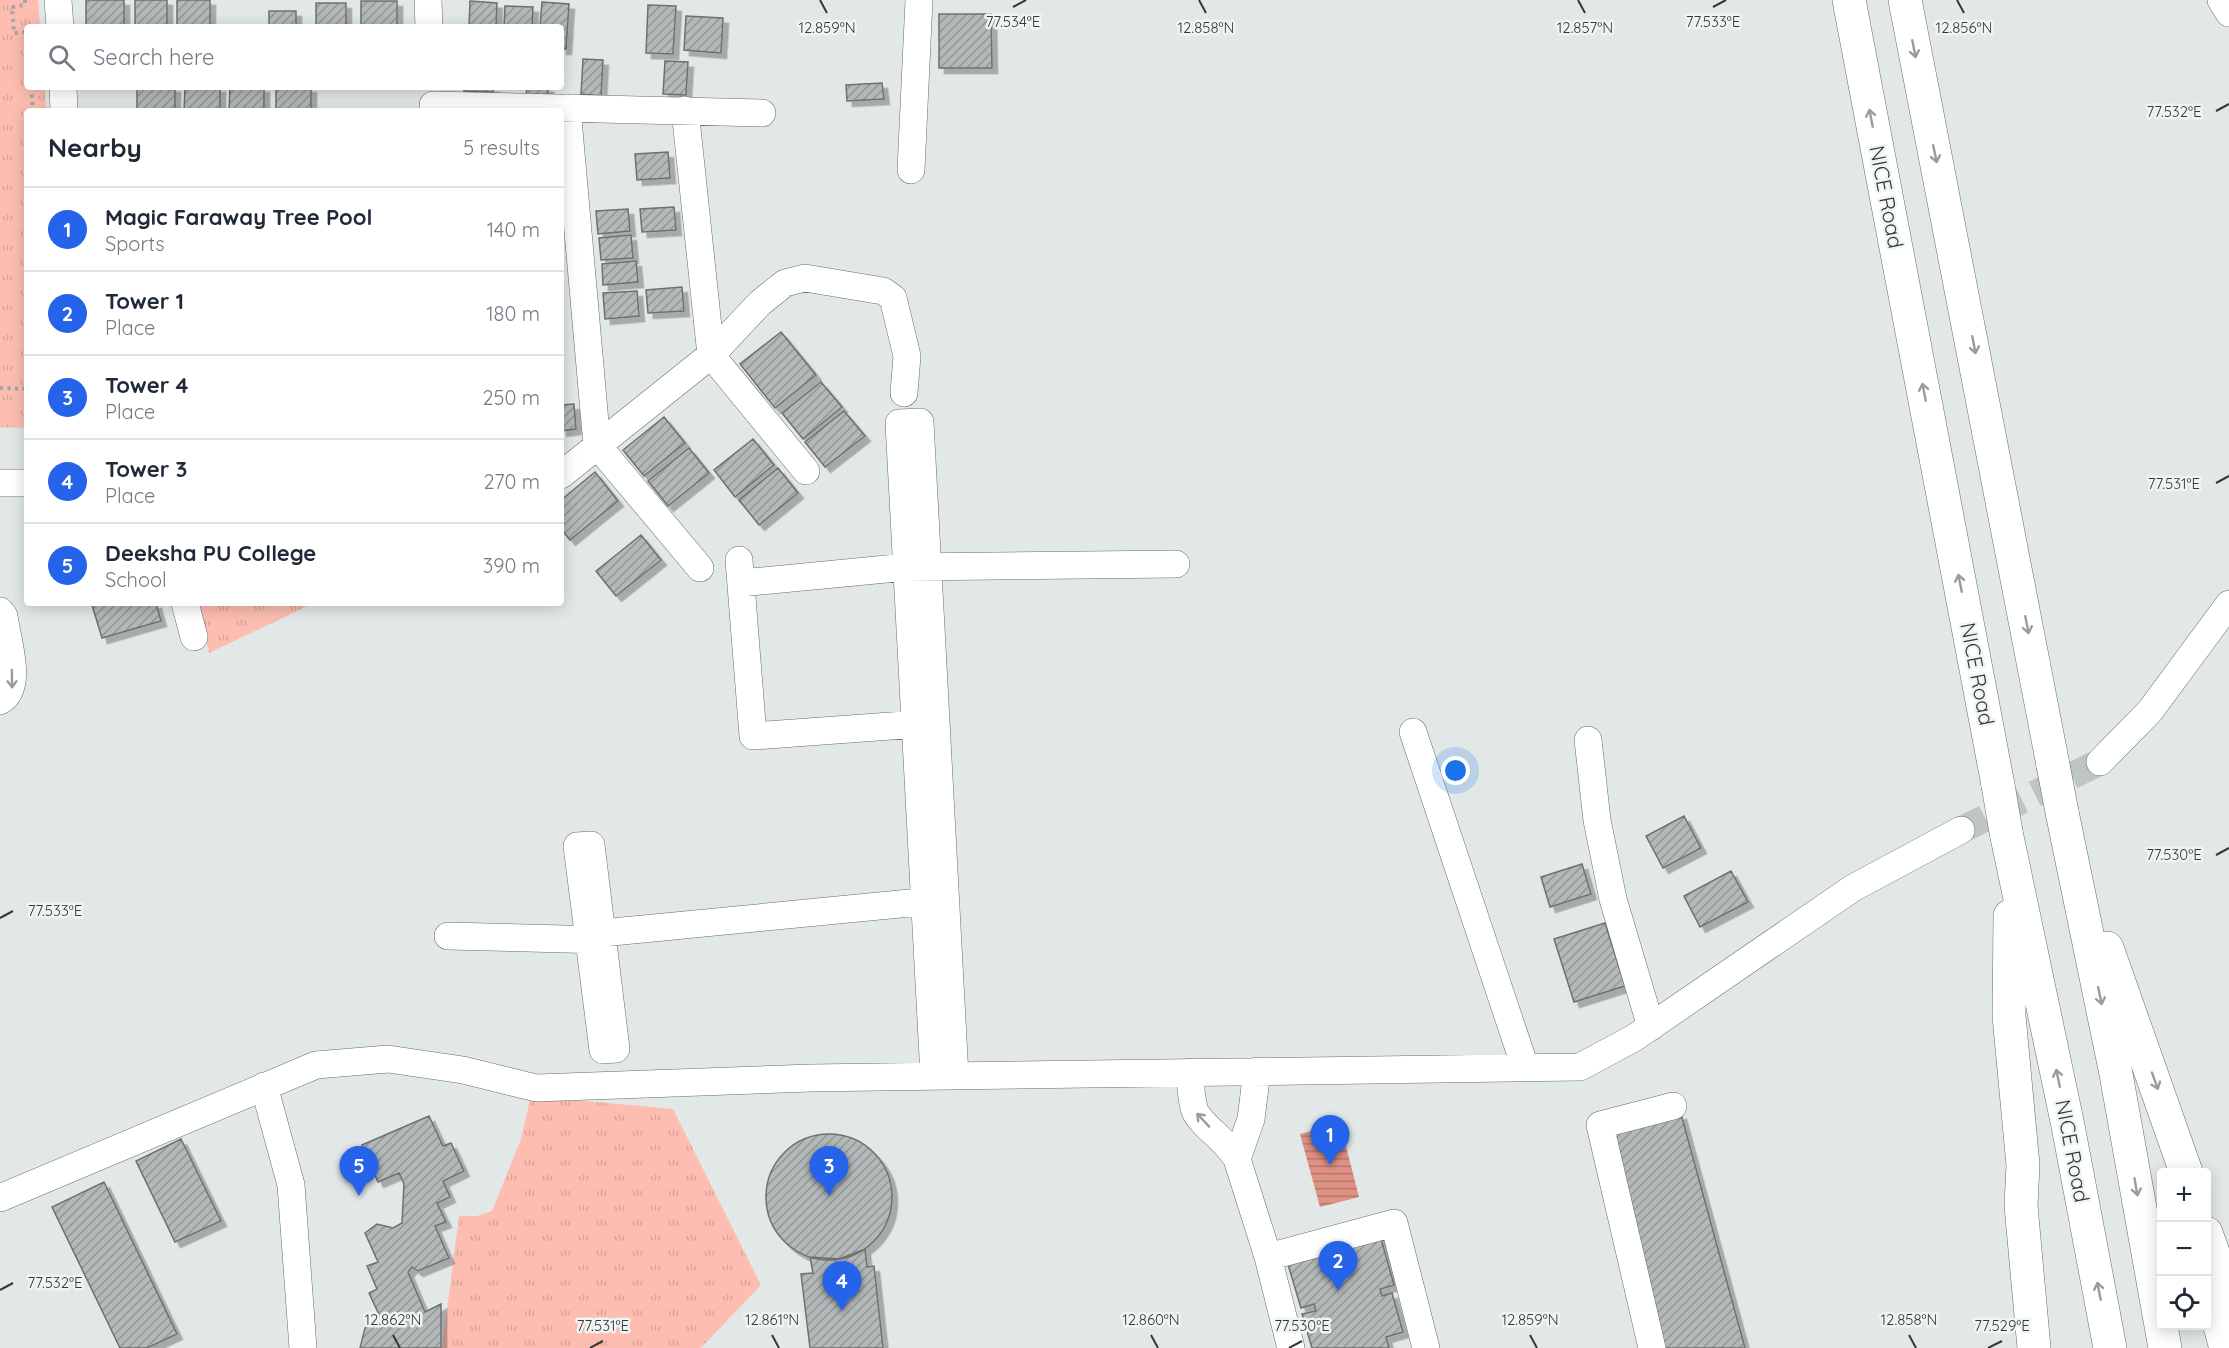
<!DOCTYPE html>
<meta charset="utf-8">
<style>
:root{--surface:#fff;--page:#f2f2f3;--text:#1f2937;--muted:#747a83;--line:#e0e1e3;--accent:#2563eb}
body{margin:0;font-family:Quicksand,sans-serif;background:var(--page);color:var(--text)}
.controls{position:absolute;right:18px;bottom:18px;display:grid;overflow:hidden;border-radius:6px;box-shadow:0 3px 15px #0003}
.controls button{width:54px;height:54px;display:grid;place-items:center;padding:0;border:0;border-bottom:2px solid var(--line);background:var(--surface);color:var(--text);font:30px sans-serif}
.you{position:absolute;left:1456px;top:771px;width:21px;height:21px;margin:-15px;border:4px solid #fff;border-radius:50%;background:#1a73e8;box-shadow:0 0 0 9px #1a73e833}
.badge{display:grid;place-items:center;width:39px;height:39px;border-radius:50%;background:var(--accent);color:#fff;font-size:20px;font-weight:700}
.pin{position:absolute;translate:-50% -50px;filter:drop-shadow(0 2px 3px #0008)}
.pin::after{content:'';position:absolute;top:32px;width:21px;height:18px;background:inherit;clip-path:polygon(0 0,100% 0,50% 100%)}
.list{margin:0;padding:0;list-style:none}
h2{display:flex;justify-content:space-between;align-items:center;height:78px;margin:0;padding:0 24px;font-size:26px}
h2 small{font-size:20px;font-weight:400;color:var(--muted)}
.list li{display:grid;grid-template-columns:39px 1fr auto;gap:18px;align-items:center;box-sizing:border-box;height:84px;padding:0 24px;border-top:2px solid var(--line)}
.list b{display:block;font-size:22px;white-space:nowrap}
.list p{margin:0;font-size:20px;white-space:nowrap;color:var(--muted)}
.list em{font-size:20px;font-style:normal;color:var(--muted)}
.icon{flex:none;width:33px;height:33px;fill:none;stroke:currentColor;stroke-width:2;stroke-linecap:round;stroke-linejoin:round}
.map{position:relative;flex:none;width:2229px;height:1348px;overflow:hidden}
.search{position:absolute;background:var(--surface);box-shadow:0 3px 15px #0003;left:24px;top:24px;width:540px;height:66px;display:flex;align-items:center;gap:15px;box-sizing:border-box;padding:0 21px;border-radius:6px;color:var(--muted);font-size:22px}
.panel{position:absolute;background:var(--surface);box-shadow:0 3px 15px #0003;left:24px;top:108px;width:540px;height:498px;border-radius:6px}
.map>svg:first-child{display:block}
.grass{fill:url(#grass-tufts)}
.water{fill:url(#water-rules)}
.building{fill:url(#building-hatch);stroke:#6c7171;stroke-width:1.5;filter:url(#shadow)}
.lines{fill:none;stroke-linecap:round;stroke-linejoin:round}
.minor-tunnel{stroke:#bfc5c5;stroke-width:27;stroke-dasharray:27 14;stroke-linecap:butt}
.minor-casing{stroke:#676c6c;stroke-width:28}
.highway-casing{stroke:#676c6c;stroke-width:34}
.path{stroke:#a1a6a6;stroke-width:4;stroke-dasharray:3 4.5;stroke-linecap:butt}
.minor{stroke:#fff;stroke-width:27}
.highway{stroke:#fff;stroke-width:33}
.highway-bridge-casing{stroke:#676c6c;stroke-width:34;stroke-linecap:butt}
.highway-bridge{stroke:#fff;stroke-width:33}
.oneway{stroke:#9a9b9c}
.ticks{fill:none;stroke:#353738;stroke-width:2}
.labels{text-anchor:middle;stroke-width:5;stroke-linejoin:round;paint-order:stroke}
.street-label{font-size:21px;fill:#353738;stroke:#eff5f5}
.ticks-label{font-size:15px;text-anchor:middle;fill:#353738;stroke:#eff5f5;stroke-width:5;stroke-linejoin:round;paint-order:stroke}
</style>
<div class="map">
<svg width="2229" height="1348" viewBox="0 0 2229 1348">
<defs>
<pattern id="grass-tufts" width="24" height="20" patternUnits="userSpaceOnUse" patternTransform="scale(1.5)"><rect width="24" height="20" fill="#fdbeb1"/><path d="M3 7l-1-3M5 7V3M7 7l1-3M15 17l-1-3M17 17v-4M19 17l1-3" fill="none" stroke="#d9a499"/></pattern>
<pattern id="water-rules" width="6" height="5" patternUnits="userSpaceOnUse" patternTransform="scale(1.5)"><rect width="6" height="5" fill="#df9183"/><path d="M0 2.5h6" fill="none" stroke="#b6776c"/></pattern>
<pattern id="building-hatch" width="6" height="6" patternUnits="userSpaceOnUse" patternTransform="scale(1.5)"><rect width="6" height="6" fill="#b3b8b8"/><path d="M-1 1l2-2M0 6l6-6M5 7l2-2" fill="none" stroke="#929697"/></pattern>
<filter id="shadow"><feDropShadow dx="5.5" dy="5.5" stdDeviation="0" flood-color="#0004"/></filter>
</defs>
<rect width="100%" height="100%" fill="#e2e8e8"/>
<path class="grass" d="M 0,0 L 38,0 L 40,27 L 27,27 L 27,87 L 45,87 L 46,111 L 27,111 L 27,428 L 0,427 Z
M 198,603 L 314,603 L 209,653 Z
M 531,1096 L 673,1109 L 761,1285 L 701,1348 L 442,1348 L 459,1216 L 477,1216 L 492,1211 L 521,1139 Z"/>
<path class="water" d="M 1340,1123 L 1359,1197 L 1320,1207 L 1300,1134 Z"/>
<path class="building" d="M 86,0 L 124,0 L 124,27 L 86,27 Z
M 135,0 L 167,0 L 167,27 L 135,27 Z
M 177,0 L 210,0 L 210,27 L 177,27 Z
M 361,1 L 397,1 L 397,27 L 361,27 Z
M 470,1 L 497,3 L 496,27 L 469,27 Z
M 542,2 L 569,4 L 566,49 L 561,49 L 561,27 L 540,27 Z
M 316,3 L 346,3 L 346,27 L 316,27 Z
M 648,5 L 676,6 L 673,54 L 646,53 Z
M 505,6 L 533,7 L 532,27 L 504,27 Z
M 269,11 L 296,11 L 296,27 L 269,27 Z
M 939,14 L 991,14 L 992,68 L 939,68 Z
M 686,16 L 723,18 L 721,53 L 684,50 Z
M 583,59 L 603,60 L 601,96 L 581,94 Z
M 665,61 L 688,62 L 686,95 L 663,94 Z
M 882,83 L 884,99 L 847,101 L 846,85 Z
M 137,87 L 175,87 L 175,111 L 137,111 Z
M 185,87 L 220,87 L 220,111 L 184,111 Z
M 230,87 L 264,87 L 264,111 L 229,111 Z
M 276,87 L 311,87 L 311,111 L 276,111 Z
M 465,87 L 494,87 L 493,92 L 464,91 Z
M 527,87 L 548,87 L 548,97 L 526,96 Z
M 668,152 L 670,178 L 637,180 L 635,154 Z
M 674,207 L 676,230 L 642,232 L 640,209 Z
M 628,209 L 630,231 L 598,234 L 596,211 Z
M 631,235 L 633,258 L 601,260 L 599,238 Z
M 636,261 L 638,282 L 603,285 L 602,264 Z
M 682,287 L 684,311 L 648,313 L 646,290 Z
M 637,291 L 639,316 L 605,319 L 603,293 Z
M 781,332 L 816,375 L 775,408 L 740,364 Z
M 821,382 L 842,407 L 803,439 L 782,413 Z
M 574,404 L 576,429 L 561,431 L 561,405 Z
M 844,411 L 865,436 L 825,467 L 805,442 Z
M 664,417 L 685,443 L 644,476 L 623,450 Z
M 753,439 L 774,465 L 735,497 L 714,470 Z
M 689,448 L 709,473 L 668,506 L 648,481 Z
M 778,468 L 798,493 L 759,525 L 739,500 Z
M 595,472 L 618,501 L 570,540 L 561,529 L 561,500 Z
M 641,535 L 661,560 L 616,596 L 596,571 Z
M 100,603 L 156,603 L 161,621 L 102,638 L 92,605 Z
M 1684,816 L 1701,848 L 1663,868 L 1646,836 Z
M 1582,864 L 1591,894 L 1550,907 L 1541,877 Z
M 1731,871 L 1748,902 L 1700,927 L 1684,896 Z
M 1605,923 L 1625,986 L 1574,1002 L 1554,939 Z
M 1681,1114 L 1745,1348 L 1660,1348 L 1603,1135 Z
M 429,1116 L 443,1146 L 451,1143 L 464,1171 L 443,1181 L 450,1197 L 437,1203 L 446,1222 L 435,1226 L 449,1258 L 418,1271 L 412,1267 L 408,1272 L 425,1312 L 441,1304 L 441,1348 L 360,1348 L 365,1328 L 382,1321 L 369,1293 L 377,1289 L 367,1266 L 378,1262 L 365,1233 L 377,1224 L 393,1228 L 402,1223 L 404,1184 L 399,1173 L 378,1182 L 362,1145 Z
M766 1197a63 63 0 1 1 126 0a63 63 0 1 1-126 0Z
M 181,1139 L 221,1221 L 175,1242 L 136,1161 Z
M 104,1182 L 177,1334 L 147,1348 L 120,1348 L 52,1207 Z
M 1380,1235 L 1394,1285 L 1380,1289 L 1382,1296 L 1392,1293 L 1403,1332 L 1386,1337 L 1389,1348 L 1312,1348 L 1302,1314 L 1316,1311 L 1314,1304 L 1301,1308 L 1287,1261 Z
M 865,1249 L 867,1267 L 874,1266 L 883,1348 L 810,1348 L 801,1274 L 813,1273 L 810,1257 L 839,1259 Z"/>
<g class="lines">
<path class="minor-tunnel" d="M 1961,830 L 2100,762"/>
<g class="minor-casing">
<path id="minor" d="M 58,0 L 60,27
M 428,0 L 429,27
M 2221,0 L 2229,13
M 63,87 L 64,111
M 433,105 L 762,113
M 567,108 L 597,445 L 700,568
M 685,110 L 711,355 L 806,471
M 911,170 L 919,0
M 561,475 L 711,355 L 760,303 L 785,283 L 805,278 L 883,291 L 893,298 L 907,356 L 904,393
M 0,483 L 27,483
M 739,560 L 753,736 L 932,723
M 741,583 L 907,567 L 1176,564
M 185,603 L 194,637
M 0,611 L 4,616 C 7,640 24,688 0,701
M 1413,732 L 1525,1067
M 1588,740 L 1597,820 L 1613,899 L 1651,1027
M 2100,762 L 2150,711 L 2229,604
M 591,845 L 616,1049 L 603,1050 L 577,846 Z
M 602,933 L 941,900
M 448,936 L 603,940
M 1189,1072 C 1191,1084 1191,1100 1195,1111 C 1201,1125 1226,1140 1237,1159 L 1268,1257 L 1291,1348
M 934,1076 L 899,423 L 920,422 L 955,1076
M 264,1086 L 291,1185 L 303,1348
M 1237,1159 L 1251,1119 L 1257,1071
M 0,1198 L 316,1065 L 388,1059 L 463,1070 L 536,1088 L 811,1078 L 1580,1067 L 1634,1038 L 1853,888 L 1961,830
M 1268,1257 L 1394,1223 L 1426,1348
M 1652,1348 L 1600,1125 L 1673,1106"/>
</g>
<g class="highway-casing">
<path id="highway" d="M 1849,0 L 1998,785
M 1905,0 L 2053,765
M 2062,812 L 2116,1074 L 2165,1348
M 2006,832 L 2068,1126 L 2110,1348
M 2010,916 L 2009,1016 L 2023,1165 L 2021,1206 L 2034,1348
M 2107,948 L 2186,1172
M 2206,1233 L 2216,1261 L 2227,1281
M 2216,1261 L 2213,1301 L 2226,1348"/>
</g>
<path class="path" d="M 25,0 L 25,5 L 12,7 L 14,33 L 25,32 L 27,47
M 31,87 L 33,111
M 0,388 L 27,389"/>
<use href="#minor" class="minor"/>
<use href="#highway" class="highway"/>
<g class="highway-bridge-casing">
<path id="highway-bridge" d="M 2053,765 L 2062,812
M 1998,785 L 2006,832"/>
</g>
<use href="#highway-bridge" class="highway-bridge"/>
</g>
<defs><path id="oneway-shaft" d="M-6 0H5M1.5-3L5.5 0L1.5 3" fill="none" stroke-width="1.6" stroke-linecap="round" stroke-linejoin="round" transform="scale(1.5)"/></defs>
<g class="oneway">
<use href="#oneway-shaft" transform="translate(1914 49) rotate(79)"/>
<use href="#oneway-shaft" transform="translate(1871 118) rotate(-101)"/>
<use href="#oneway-shaft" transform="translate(1935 154) rotate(78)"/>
<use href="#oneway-shaft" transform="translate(1974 345) rotate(79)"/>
<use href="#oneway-shaft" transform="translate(1924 392) rotate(-101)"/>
<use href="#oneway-shaft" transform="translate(1960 583) rotate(-101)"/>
<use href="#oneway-shaft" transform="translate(2027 625) rotate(79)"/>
<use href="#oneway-shaft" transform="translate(12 679) rotate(89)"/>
<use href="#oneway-shaft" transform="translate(2100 996) rotate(78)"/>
<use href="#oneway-shaft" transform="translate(2058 1078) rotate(-102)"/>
<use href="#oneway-shaft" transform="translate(2155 1081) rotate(70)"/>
<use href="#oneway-shaft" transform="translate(1203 1120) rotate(-133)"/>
<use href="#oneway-shaft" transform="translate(2136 1187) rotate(80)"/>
<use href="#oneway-shaft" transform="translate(2099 1291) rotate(-101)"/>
</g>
<path class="ticks" d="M 820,0 L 827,13M 1199,0 L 1206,13M 1578,0 L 1585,13M 1957,0 L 1964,13M 1013,7 L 1026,0M 1713,7 L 1726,0M 2216,111 L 2229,104M 2216,483 L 2229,476M 2216,855 L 2229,848M 0,918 L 13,911M 0,1290 L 13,1283M 393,1335 L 400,1348M 772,1335 L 779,1348M 1151,1335 L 1158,1348M 1530,1335 L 1537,1348M 1909,1335 L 1916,1348M 590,1348 L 603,1341M 1289,1348 L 1302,1341M 1988,1348 L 2002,1341"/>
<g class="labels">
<g class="street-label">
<text transform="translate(1886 197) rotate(79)" y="7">NICE Road</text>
<text transform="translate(1977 674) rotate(79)" y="7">NICE Road</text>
<text transform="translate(2072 1151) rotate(79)" y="7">NICE Road</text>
</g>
</g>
<g class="ticks-label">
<text x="1013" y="27">77.534°E</text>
<text x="1713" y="27">77.533°E</text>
<text x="827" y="33">12.859°N</text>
<text x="1206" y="33">12.858°N</text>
<text x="1585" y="33">12.857°N</text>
<text x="1964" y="33">12.856°N</text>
<text x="2174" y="117">77.532°E</text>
<text x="2174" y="489">77.531°E</text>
<text x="2174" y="860">77.530°E</text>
<text x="55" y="916">77.533°E</text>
<text x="55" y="1288">77.532°E</text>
<text x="393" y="1325">12.862°N</text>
<text x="772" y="1325">12.861°N</text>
<text x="1151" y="1325">12.860°N</text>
<text x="1530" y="1325">12.859°N</text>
<text x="1909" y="1325">12.858°N</text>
<text x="603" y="1331">77.531°E</text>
<text x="1302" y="1331">77.530°E</text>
<text x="2002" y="1331">77.529°E</text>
</g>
</svg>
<div class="controls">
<button>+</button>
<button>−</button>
<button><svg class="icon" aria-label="locate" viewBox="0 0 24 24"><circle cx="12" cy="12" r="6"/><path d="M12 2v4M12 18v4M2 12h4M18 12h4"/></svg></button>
</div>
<div class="you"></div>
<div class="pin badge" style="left:1330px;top:1165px">1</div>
<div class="pin badge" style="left:1338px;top:1291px">2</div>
<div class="pin badge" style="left:829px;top:1196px">3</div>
<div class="pin badge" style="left:842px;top:1311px">4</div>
<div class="pin badge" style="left:359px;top:1196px">5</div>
<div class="search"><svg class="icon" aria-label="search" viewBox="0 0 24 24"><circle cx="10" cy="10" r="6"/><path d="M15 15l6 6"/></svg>Search here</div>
<section class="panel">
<h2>Nearby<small>5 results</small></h2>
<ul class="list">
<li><span class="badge">1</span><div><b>Magic Faraway Tree Pool</b><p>Sports</p></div><em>140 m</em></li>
<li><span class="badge">2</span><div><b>Tower 1</b><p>Place</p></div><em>180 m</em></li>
<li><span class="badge">3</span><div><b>Tower 4</b><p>Place</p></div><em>250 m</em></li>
<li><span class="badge">4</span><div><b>Tower 3</b><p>Place</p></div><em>270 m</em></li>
<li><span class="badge">5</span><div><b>Deeksha PU College</b><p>School</p></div><em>390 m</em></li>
</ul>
</section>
</div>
